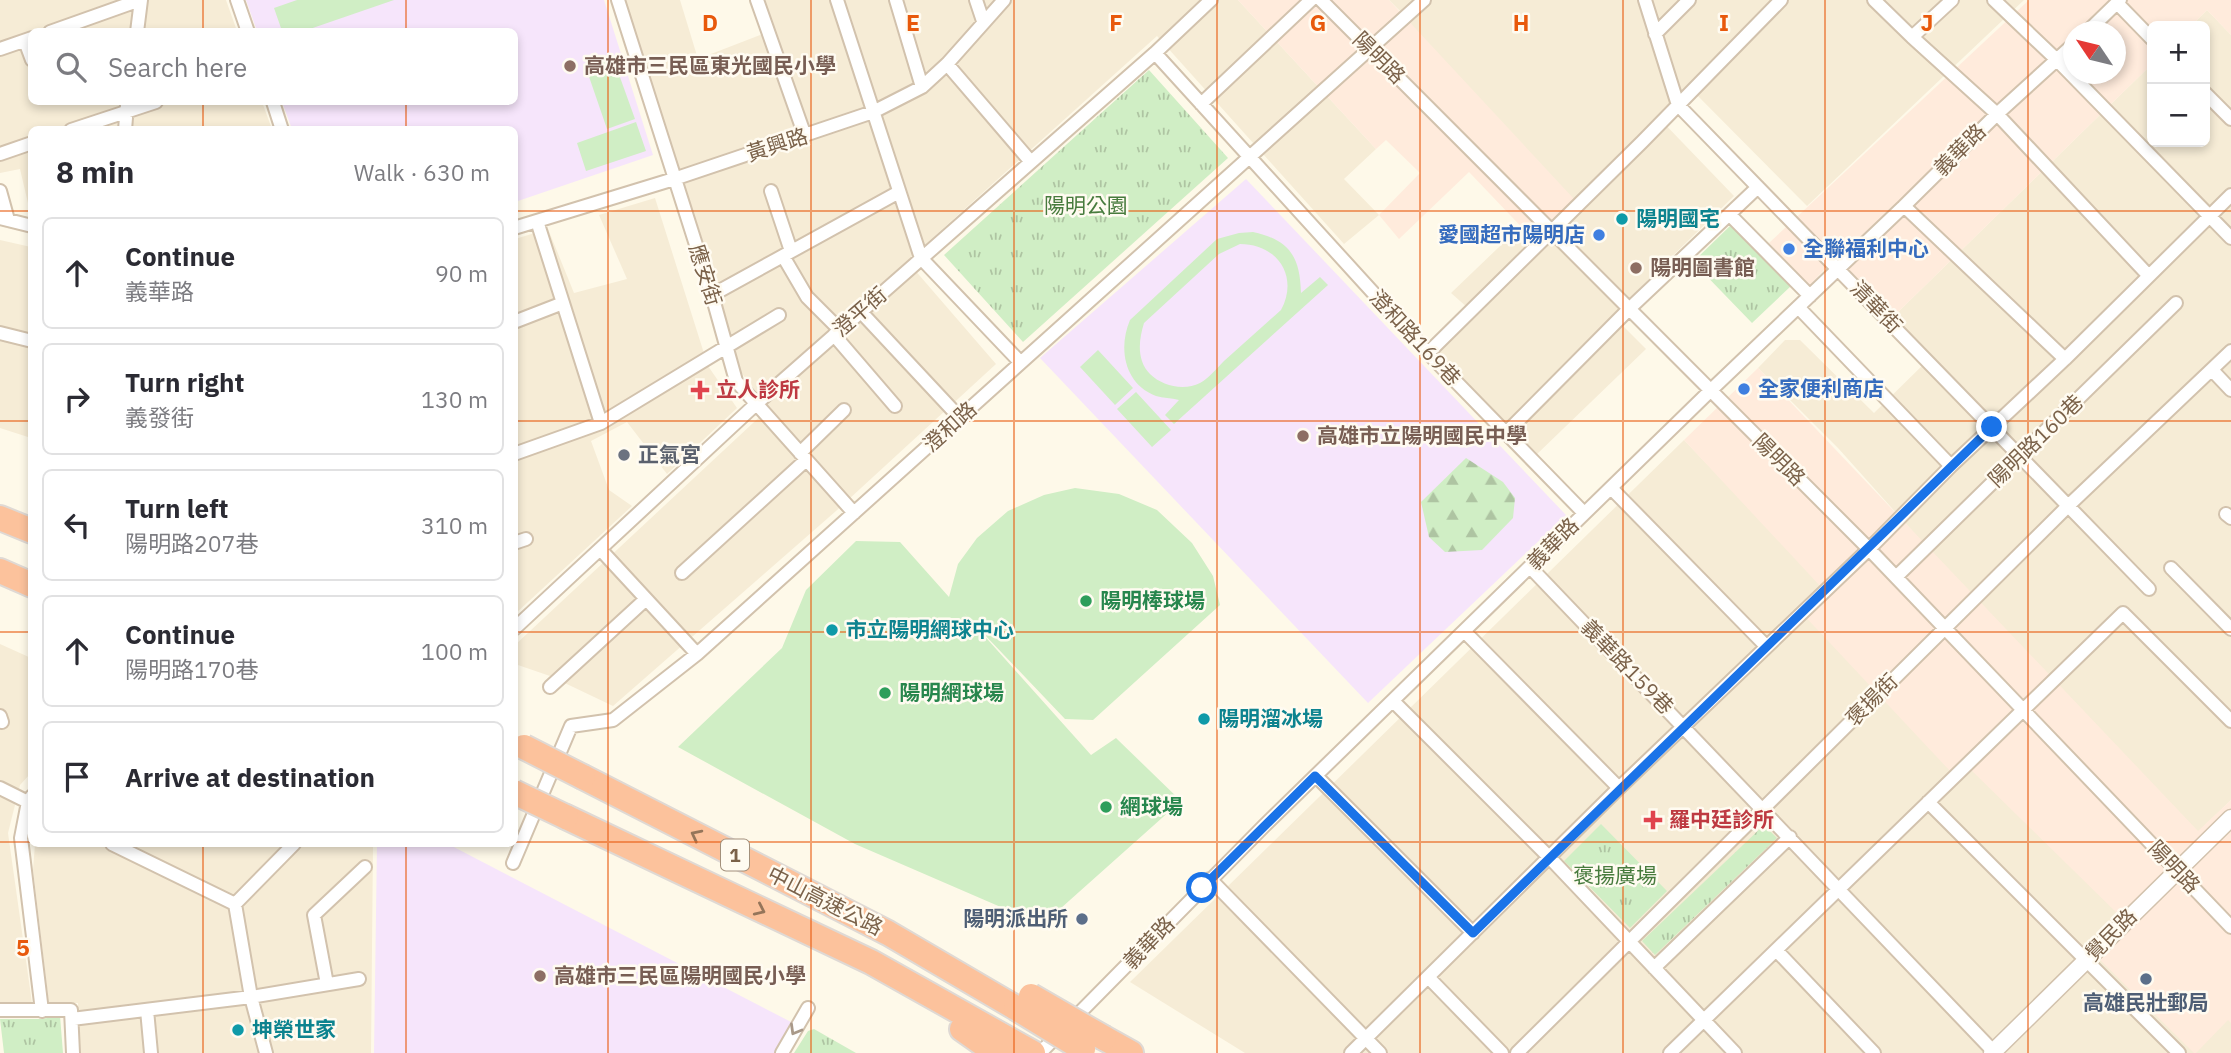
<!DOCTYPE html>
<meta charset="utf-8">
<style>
:root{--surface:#fff;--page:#f7f7f7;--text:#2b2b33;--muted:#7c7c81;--line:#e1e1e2}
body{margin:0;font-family:"IBM Plex Sans","Noto Sans TC",sans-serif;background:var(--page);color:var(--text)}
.controls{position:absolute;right:21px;top:21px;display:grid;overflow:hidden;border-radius:10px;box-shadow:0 4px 10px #0003}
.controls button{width:63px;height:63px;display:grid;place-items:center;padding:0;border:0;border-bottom:2px solid var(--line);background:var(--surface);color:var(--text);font:35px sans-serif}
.compass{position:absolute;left:2063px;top:21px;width:63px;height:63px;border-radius:50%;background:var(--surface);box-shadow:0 4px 10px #0003;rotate:305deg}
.stop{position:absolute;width:21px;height:21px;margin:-16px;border:5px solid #1a73e8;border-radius:50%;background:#fff}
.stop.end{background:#1a73e8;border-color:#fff;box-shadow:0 2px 7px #0008}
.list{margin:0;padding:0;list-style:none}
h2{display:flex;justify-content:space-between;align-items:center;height:91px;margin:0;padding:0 28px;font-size:30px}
h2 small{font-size:23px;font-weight:400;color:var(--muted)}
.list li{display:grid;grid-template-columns:46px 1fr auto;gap:21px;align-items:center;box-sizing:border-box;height:112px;margin:0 14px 14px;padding:0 14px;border:2px solid var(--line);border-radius:10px}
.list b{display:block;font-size:26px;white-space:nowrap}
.list p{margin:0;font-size:23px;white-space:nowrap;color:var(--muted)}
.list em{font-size:23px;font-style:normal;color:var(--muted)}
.icon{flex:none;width:38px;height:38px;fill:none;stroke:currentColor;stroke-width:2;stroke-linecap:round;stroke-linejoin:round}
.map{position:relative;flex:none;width:2231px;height:1053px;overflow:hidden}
.search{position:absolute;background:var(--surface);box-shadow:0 4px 10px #0003;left:28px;top:28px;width:490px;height:77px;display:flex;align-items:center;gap:18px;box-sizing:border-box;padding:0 24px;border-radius:10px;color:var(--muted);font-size:26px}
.panel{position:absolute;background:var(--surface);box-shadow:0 4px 10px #0003;left:28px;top:126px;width:490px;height:721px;border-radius:10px}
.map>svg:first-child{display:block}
.residential{fill:#f6ecd6}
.commercial{fill:#ffebdc;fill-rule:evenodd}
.education{fill:#f6e5fb}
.green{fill:#d0eec5;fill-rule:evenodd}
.forest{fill:url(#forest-firs)}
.park{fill:url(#park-tufts)}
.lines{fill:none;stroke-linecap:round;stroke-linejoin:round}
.minor-casing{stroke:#d2c2ad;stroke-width:16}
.tertiary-casing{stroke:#d2c2ad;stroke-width:19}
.motorway-casing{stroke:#dfd9d4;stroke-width:28}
.minor{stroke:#fff;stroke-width:12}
.tertiary{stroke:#fff;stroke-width:16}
.motorway{stroke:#fcc29c;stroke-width:24}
.motorway-bridge-casing{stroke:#dfd9d4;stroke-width:28;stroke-linecap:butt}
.motorway-bridge{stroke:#fcc29c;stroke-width:24}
.oneway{stroke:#95755a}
.oneway2{stroke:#a99989}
.route{stroke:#1a73e8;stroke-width:9}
.grid{fill:none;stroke:#e8590c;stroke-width:2;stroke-opacity:0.55}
.education-dot{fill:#8d6e63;stroke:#fffbf1;stroke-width:2.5}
.culture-dot{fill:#0f9aa8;stroke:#fffbf1;stroke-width:2.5}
.shop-dot{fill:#3f7fe0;stroke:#fffbf1;stroke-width:2.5}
.health-dot{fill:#e0444e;stroke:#fffbf1;stroke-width:2.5}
.worship-dot{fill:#6b7280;stroke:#fffbf1;stroke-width:2.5}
.leisure-dot{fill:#2e9e5b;stroke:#fffbf1;stroke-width:2.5}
.service-dot{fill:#5c6f8a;stroke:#fffbf1;stroke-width:2.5}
.labels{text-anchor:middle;stroke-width:5;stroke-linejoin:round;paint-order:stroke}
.shield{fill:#fffbf1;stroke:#a3907c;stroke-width:2}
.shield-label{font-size:19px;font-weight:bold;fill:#7b624a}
.street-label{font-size:21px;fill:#7b624a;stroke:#fffbf1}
.education-label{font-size:21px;font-weight:bold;fill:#785e54;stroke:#fffbf1;text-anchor:start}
.park-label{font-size:21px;fill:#477b3d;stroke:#fffbf1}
.culture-label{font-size:21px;font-weight:bold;fill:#0d838f;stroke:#fffbf1;text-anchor:start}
.shop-label{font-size:21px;font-weight:bold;fill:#366cbe;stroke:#fffbf1;text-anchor:start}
.health-label{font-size:21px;font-weight:bold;fill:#be3a42;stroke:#fffbf1;text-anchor:start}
.worship-label{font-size:21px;font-weight:bold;fill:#5b616d;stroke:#fffbf1;text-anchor:start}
.leisure-label{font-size:21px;font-weight:bold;fill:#27864d;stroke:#fffbf1;text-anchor:start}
.service-label{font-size:21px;font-weight:bold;fill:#4e5e75;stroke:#fffbf1;text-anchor:end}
.grid-label{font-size:23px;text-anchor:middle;font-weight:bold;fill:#e8590c;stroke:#fffbf1;stroke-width:5;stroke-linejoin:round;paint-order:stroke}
</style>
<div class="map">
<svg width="2231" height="1053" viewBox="0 0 2231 1053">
<defs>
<pattern id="forest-firs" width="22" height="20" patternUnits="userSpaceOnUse" patternTransform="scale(1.75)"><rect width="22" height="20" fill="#d0eec5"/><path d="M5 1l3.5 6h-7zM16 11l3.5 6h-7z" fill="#aec4a2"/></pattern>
<pattern id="park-tufts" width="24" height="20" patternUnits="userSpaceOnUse" patternTransform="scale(1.75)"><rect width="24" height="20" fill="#d0eec5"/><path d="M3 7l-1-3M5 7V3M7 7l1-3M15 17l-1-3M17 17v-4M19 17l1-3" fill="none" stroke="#aec4a2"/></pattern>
</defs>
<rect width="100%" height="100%" fill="#fef9e9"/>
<path class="residential" d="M 0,0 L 226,0 L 237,31 L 32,32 L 32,102 L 262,102 L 272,129 L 32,130 L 31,216 L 20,169 L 0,173 Z
M 624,0 L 680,0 L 698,59 L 773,30 L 762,0 L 1238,0 L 1376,149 L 1344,179 L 1379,215 L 1344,244 L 1157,36 L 907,261 L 996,364 L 836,511 L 613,706 L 550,676 L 515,664 L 515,645 L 769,408 L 740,371 L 709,260 Z
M 1389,0 L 2024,0 L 1807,206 L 1687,85 L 1657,116 L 1734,196 L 1612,315 L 1646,349 L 1535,456 L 1428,346 L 1468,308 L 1451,293 L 1522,225 L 1533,238 L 1401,12 Z
M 2207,10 L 2231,35 L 2231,800 L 2198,832 L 1941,563 L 1838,448 L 1758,368 L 1785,340 L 1800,340 L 1874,413 L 1930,358 L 1895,315 L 2152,64 L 2152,142 L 2205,142 L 2205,26 L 2191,26 Z
M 655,198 L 708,366 L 737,408 L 667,474 L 627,422 L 591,441 L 609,490 L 632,506 L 515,614 L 515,239 L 548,229 L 574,293 L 627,279 L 599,215 Z
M 0,240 L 31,247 L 31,438 L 0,428 Z
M 1684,440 L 2231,1013 L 2231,1053 L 1245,1053 L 1130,982 Z
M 0,644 L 31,658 L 31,773 L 20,785 L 8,833 L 32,1003 L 0,1002 Z
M 35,844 L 373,844 L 371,1053 L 78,1053 L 78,1003 L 49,1004 L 33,870 Z"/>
<path class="commercial" d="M 1238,0 L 1389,0 L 1574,199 L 1533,239 L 1469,172 L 1399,239 L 1379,215 L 1420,173 L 1386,140 L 1376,149 Z
M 2029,0 L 2231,0 L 2231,35 L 2207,10 L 2191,26 L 2152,26 L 2152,64 L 1895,315 L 1836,257 L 1809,286 L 1769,243 ZM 2074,32 L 2116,32 L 2116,74 L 2074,74 Z
M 1758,368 L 2198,831 L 2231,800 L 2231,1023 L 2228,1020 L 2196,1053 L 2194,1053 L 2090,950 L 2121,917 L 1963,762 L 1951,772 L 1799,610 L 1821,587 L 1684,440 Z"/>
<path class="education" d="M 246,0 L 604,0 L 653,155 L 515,202 L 514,130 L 292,129 L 282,102 L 514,102 L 514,32 L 257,31 Z
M 1246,179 L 1566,515 L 1368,703 L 1040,358 Z
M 377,844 L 448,844 L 793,1023 L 775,1053 L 374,1053 Z"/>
<path class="green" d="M 297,0 L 394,0 L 304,31 L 282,31 L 274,8 Z
M 612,55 L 635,119 L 607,129 L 585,65 Z
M 636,122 L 646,151 L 586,171 L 577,143 Z
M 1253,232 C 1290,240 1300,257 1301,293 L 1320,277 L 1328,285 L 1174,424 L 1165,415 L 1179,400 C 1171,398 1163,398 1156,396 C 1124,384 1118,348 1130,320 L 1217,239 L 1239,233 ZM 1240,244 C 1278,244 1299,277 1281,310 C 1262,327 1243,344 1224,361 C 1217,368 1209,378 1200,383 C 1184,391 1162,386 1150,374 C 1136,360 1139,339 1144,323 L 1219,254 Z
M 1098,350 L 1133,388 L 1115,405 L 1080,367 Z
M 1136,392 L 1171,430 L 1152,447 L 1117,409 Z
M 1075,488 L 1119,494 L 1157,510 L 1192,543 L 1213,576 L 1220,605 L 1093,720 L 1065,719 L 963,612 L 1091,755 L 1116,738 L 1181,801 L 1042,925 L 855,844 L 678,747 L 782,648 L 806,590 L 856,541 L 900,542 L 949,597 L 958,564 L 977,538 L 1008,511 L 1044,495 Z"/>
<path class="forest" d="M 1466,458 L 1503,482 L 1515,498 L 1513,518 L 1482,550 L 1445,552 L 1429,537 L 1421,502 Z"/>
<path class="park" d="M 1149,70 L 1228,158 L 1023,342 L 944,255 Z
M 1732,224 L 1791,286 L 1752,323 L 1693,262 Z
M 1601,824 L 1667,891 L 1630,928 L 1564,861 Z
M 1764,825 L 1777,838 L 1655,955 L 1642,941 Z
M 60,1016 L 63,1053 L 4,1053 L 0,1019 L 41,1019 Z
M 814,1029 L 856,1053 L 794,1053 L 808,1031 Z"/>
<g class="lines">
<g class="minor-casing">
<path id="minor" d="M 237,0 L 248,32
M 618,0 L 712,295 L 736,381 L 854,513
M 757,0 L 805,136
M 837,0 L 921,258 L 1020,362
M 896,0 L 922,87
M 976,0 L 983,21
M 1321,0 L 1869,549 L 2231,927
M 1645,0 L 1678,105 L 2149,589
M 1874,0 L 1912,37 L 1997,114 L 2148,275
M 1994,0 L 2057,60 L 2231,238
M 2117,3 L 2152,39
M 50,32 L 140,0
M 137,32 L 141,0
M 2087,32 L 2120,0
M 1655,34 L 1689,0
M 1912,37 L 1952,0
M 25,41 L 32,60
M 0,49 L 32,38
M 1155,53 L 1428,353 L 1584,513
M 947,64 L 1031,162
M 2205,93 L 2231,119
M 273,102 L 282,130
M 1201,104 L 1311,0
M 71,130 L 156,102
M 125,130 L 127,105
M 0,154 L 32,143
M 0,191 L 8,220
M 771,191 L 791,251
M 1904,206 L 2065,359
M 1730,215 L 1810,296
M 0,218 L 32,226
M 537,221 L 601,423
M 514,228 L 674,179 L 873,112 L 922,87 L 947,64 L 1004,0
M 783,256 L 807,297 L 840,330
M 712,295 L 899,192
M 1798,307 L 1951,466
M 861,312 L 960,418
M 514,322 L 563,303
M 0,333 L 32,341
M 834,335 L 895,406
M 1428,353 L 1642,142 L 1781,0
M 2212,370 L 2231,390
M 1506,433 L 1629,309 L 1758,187
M 800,453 L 844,410
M 514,454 L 601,423 L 779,315
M 1611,488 L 1766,646
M 2226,514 L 2231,518
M 514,543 L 526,539
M 600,549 L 697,654
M 1530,567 L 1995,1053
M 2171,568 L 2231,629
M 682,573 L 806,460
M 1896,577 L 2176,303
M 514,629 L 756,404 L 1155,53 L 1211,0
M 1464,631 L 1619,788
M 550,687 L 646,599
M 1393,701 L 1550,858 L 1735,1053
M 0,716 L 2,722 L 0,721
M 1316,776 L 1473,933
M 0,788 L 32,804
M 32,796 L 28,802 L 21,838 L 42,1011
M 1928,802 L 2179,1053
M 112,844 L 235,904 L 251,997 L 266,1053
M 513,863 L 571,726 L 613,720 L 697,654 L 1424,0
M 1210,879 L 1380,1053
M 235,904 L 294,844
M 1776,950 L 1874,1053
M 1654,968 L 1790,837
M 1428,977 L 1502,1053
M 327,984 L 314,915 L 365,867
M 0,1010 L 71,1010 L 73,1053
M 147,1010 L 151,1053
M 72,1019 L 251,997 L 359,979
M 782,1053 L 808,1008
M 1040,1053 L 1264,826 L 1710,391 L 1904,206 L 1997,114 L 2074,44
M 1351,1053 L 1619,788 L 1869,549 L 1951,466 L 2065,359 L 2231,195
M 1517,1053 L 2068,506 L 2231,351
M 1670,1053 L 2123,613 L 2231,721"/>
</g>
<g class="tertiary-casing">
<path id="tertiary" d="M 1992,1053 L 2231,818"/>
</g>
<g class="motorway-casing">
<path id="motorway" d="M 0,518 L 32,531
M 0,571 L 32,585
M 583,777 L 888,933 L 1016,1008
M 566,817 L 871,962 L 1033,1053
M 962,1029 L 996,1053
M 1104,1038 L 1131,1053"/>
</g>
<use href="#minor" class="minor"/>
<use href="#tertiary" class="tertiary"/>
<use href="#motorway" class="motorway"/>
<g class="motorway-bridge-casing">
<path id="motorway-bridge" d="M 524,747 L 583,777
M 514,792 L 566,817
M 1031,996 L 1104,1038
M 1016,1008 L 1083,1049"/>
</g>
<use href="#motorway-bridge" class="motorway-bridge"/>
</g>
<defs><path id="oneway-chevron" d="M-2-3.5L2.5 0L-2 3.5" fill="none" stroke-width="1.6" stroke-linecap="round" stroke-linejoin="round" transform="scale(1.75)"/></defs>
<g class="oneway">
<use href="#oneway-chevron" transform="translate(696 835) rotate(-153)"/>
<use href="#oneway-chevron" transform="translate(760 910) rotate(25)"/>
</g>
<use class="oneway2" href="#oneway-chevron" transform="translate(795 1030) rotate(120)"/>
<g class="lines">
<path class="route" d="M 1202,888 L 1315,776 L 1473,933 L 1992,427"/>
</g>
<path class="grid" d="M 203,0 L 203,32M 406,0 L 406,32M 608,0 L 608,1053M 811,0 L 811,1053M 1014,0 L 1014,1053M 1217,0 L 1217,1053M 1420,0 L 1420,1053M 1623,0 L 1623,1053M 1825,0 L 1825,1053M 2028,0 L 2028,1053M 203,102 L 203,130M 406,102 L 406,130M 0,211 L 32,211M 514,211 L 2231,211M 0,421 L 32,421M 514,421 L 2231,421M 0,632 L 32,632M 514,632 L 2231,632M 0,842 L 32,842M 514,842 L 2231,842M 203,844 L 203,1053M 406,844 L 406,1053"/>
<g class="education-dot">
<circle cx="570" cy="66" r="7"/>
<circle cx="1636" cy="268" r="7"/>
<circle cx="1303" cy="436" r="7"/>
<circle cx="540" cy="976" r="7"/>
</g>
<g class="culture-dot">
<circle cx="1622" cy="219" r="7"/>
<circle cx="832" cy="630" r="7"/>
<circle cx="1204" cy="719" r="7"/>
<circle cx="238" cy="1030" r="7"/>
</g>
<g class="shop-dot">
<circle cx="1599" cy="235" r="7"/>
<circle cx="1789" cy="249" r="7"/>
<circle cx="1744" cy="389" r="7"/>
</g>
<g class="health-dot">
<path d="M696.5 379.5h7v7h7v7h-7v7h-7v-7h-7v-7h7z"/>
<path d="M1649.5 809.5h7v7h7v7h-7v7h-7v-7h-7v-7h7z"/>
</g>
<circle class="worship-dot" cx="624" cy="455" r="7"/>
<g class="leisure-dot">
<circle cx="1086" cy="601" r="7"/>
<circle cx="885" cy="693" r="7"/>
<circle cx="1106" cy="807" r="7"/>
</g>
<g class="service-dot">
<circle cx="1082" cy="919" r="7"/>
<circle cx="2146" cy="979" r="7"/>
</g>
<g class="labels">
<rect class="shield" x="721" y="839.5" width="28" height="31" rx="5"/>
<g class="shield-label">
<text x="735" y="862">1</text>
</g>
<g class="street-label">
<text transform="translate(1379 58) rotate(45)" y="7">陽明路</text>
<text transform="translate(777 145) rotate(-18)" y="7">黃興路</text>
<text transform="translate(1960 150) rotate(-45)" y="7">義華路</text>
<text transform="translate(705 275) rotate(73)" y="7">應安街</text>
<text transform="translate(1876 307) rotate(46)" y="7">清華街</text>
<text transform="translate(860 312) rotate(-41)" y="7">澄平街</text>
<text transform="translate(1415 338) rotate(47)" y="7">澄和路169巷</text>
<text transform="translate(950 427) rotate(-42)" y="7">澄和路</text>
<text transform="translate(2036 441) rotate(-44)" y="7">陽明路160巷</text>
<text transform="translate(1779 460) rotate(45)" y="7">陽明路</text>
<text transform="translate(1553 544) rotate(-45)" y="7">義華路</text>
<text transform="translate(1627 667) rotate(46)" y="7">義華路159巷</text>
<text transform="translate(1872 700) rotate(-45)" y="7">褒揚街</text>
<text transform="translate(2174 867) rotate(46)" y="7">陽明路</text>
<text transform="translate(825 901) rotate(27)" y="7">中山高速公路</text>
<text transform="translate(2111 935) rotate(-45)" y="7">覺民路</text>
<text transform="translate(1149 943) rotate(-46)" y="7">義華路</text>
</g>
<g class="education-label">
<text x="584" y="73">高雄市三民區東光國民小學</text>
<text x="1650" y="275">陽明圖書館</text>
<text x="1317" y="443">高雄市立陽明國民中學</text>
<text x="554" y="983">高雄市三民區陽明國民小學</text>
</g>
<g class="park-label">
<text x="1086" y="213">陽明公園</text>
<text x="1615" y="883">褒揚廣場</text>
</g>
<g class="culture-label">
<text x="1636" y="226">陽明國宅</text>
<text x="846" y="637">市立陽明網球中心</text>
<text x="1218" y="726">陽明溜冰場</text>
<text x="252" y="1037">坤榮世家</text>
</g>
<g class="shop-label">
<text x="1585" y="242" text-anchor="end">愛國超市陽明店</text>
<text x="1803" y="256">全聯福利中心</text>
<text x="1758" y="396">全家便利商店</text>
</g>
<g class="health-label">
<text x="716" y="397">立人診所</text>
<text x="1669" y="827">羅中廷診所</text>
</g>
<g class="worship-label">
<text x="638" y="462">正氣宮</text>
</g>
<g class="leisure-label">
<text x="1100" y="608">陽明棒球場</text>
<text x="899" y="700">陽明網球場</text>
<text x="1120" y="814">網球場</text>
</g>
<g class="service-label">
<text x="1068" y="926">陽明派出所</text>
<text x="2146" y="1010" text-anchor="middle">高雄民壯郵局</text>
</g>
</g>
<g class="grid-label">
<text x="710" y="31">D</text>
<text x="913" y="31">E</text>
<text x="1116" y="31">F</text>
<text x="1318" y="31">G</text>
<text x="1521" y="31">H</text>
<text x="1724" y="31">I</text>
<text x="1927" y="31">J</text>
<text x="23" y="956">5</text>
</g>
</svg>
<div class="controls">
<button>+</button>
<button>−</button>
</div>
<svg class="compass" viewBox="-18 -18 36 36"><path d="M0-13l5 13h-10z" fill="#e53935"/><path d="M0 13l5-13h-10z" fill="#7c7c81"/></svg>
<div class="stop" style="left:1202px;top:888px"></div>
<div class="stop end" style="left:1992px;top:427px"></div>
<div class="search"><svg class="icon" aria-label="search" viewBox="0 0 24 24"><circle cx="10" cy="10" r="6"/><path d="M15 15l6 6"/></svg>Search here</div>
<section class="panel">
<h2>8 min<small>Walk · 630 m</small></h2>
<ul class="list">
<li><svg class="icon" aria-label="ahead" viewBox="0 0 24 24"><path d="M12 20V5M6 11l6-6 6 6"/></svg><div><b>Continue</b><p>義華路</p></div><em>90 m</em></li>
<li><svg class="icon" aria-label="right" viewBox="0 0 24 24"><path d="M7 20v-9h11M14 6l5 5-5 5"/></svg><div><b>Turn right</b><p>義發街</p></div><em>130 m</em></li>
<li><svg class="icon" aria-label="left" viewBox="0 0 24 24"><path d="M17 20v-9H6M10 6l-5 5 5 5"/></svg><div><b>Turn left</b><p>陽明路207巷</p></div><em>310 m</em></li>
<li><svg class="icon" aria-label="ahead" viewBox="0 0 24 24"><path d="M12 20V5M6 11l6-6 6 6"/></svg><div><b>Continue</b><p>陽明路170巷</p></div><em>100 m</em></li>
<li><svg class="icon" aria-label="arrive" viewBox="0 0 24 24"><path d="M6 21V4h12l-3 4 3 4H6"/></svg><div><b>Arrive at destination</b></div></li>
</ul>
</section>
</div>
